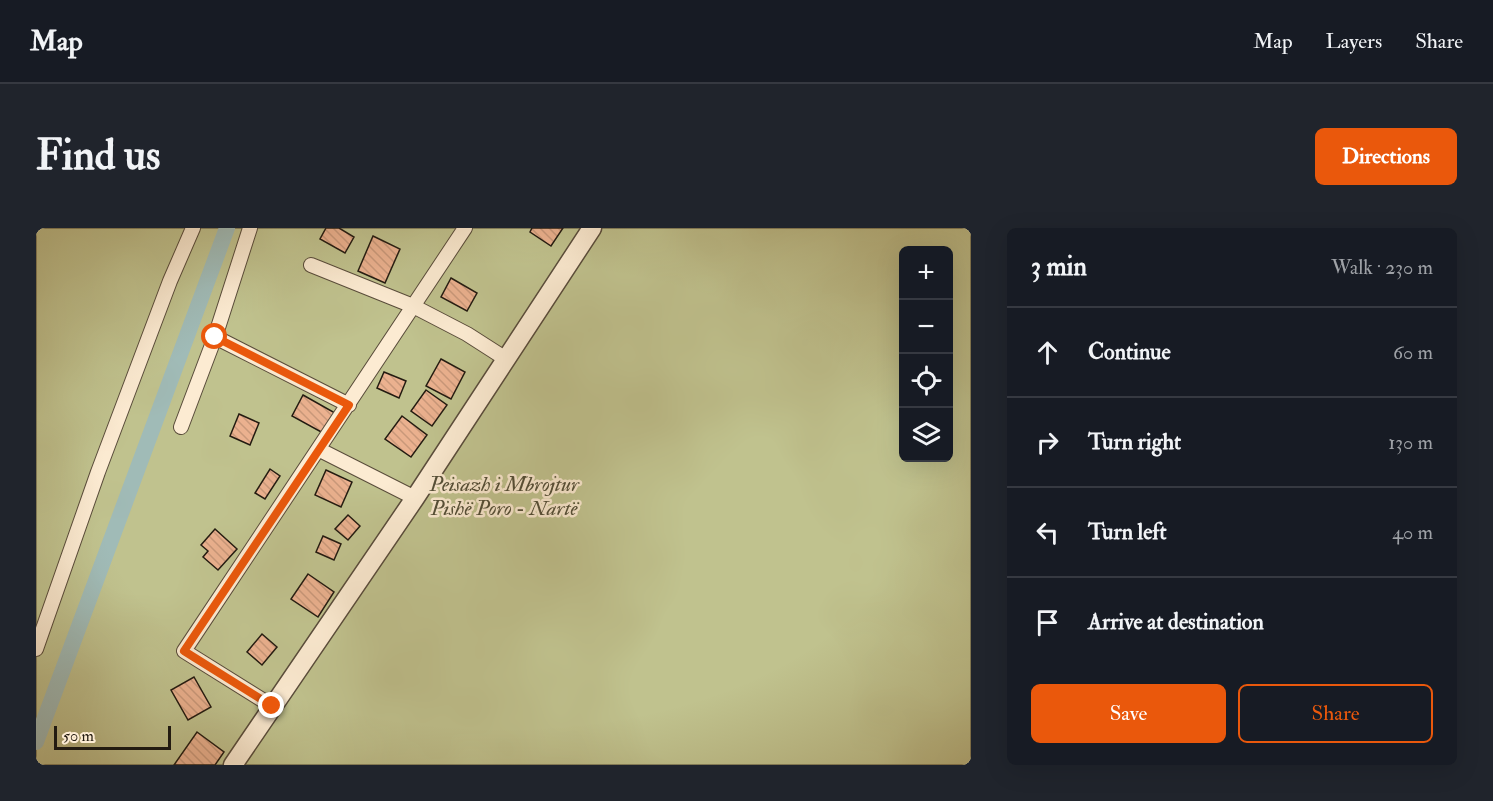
<!DOCTYPE html>
<meta charset="utf-8">
<style>
:root{--surface:#171b24;--page:#20242c;--text:#f1f3f6;--muted:#9ea1a6;--line:#363941;--accent:#ea580c}
body{margin:0;font-family:"IM FELL Double Pica",serif;background:var(--page);color:var(--text)}
.controls{position:absolute;right:18px;top:18px;display:grid;overflow:hidden;border-radius:9px;box-shadow:0 6px 24px #0002}
.controls button{width:54px;height:54px;display:grid;place-items:center;padding:0;border:0;border-bottom:2px solid var(--line);background:var(--surface);color:var(--text);font:30px sans-serif}
.scale{position:absolute;left:18px;bottom:15px;width:117px;box-sizing:border-box;padding-left:6px;border:3px solid #231b11;border-top:0;font-size:16px;line-height:21px;white-space:nowrap;color:#231b11;-webkit-text-stroke:4px #fcebd2;paint-order:stroke}
.stop{position:absolute;width:18px;height:18px;margin:-14px;border:4px solid #ea580c;border-radius:50%;background:#fff}
.stop.end{background:#ea580c;border-color:#fff;box-shadow:0 2px 6px #0008}
.list{margin:0;padding:0;list-style:none}
h2{display:flex;justify-content:space-between;align-items:center;height:78px;margin:0;padding:0 24px;font-size:26px}
h2 small{font-size:20px;font-weight:400;color:var(--muted)}
.list li{display:grid;grid-template-columns:39px 1fr auto;gap:18px;align-items:center;box-sizing:border-box;height:90px;padding:0 24px;border-top:2px solid var(--line)}
.list b{display:block;font-size:22px;white-space:nowrap}
.list em{font-size:20px;font-style:normal;color:var(--muted)}
.actions{display:flex;gap:12px;padding:18px 24px}
.actions a{flex:1;padding:14px 0;border:2px solid var(--accent);border-radius:9px;text-align:center;font-size:21px;color:var(--accent)}
.actions .main{background:var(--accent);color:#fff}
.icon{flex:none;width:33px;height:33px;fill:none;stroke:currentColor;stroke-width:2;stroke-linecap:round;stroke-linejoin:round}
.map{position:relative;flex:none;width:935px;height:537px;overflow:hidden;border-radius:9px}
header{display:flex;align-items:center;gap:36px;box-sizing:border-box;height:84px;padding:0 30px;background:var(--surface);border-bottom:2px solid var(--line)}
header strong{font-size:28px}
nav{display:flex;gap:33px;margin-inline-start:auto;font-size:21px}
.intro{display:flex;align-items:center;justify-content:space-between;box-sizing:border-box;height:144px;padding:0 36px}
h1{margin:0;font-size:42px}
.button{padding:15px 27px;border-radius:9px;background:var(--accent);color:#fff;font-size:21px;font-weight:700}
main{display:flex;gap:36px;padding:0 36px}
aside{flex:1;background:var(--surface);border-radius:9px;box-shadow:0 6px 24px #0002}
.map>svg:first-child{display:block}
.green{fill:#c0c28e;stroke:#726e50;stroke-width:1.5;fill-rule:evenodd}
.lines{fill:none;stroke-linecap:round;stroke-linejoin:round}
.canal{stroke:#a0bbb7;stroke-width:16}
.building{fill:url(#building-back-hatch);stroke:#231b11;stroke-width:1.5}
.minor-casing{stroke:#594c3b;stroke-width:16}
.tertiary-casing{stroke:#594c3b;stroke-width:21}
.minor{stroke:#fcebd2;stroke-width:14}
.tertiary{stroke:#fcebd2;stroke-width:18}
.route{stroke:#ea580c;stroke-width:8}
.labels{text-anchor:middle;stroke-width:5;stroke-linejoin:round;paint-order:stroke}
.park-label{font-size:21px;font-style:italic;fill:#524d36;stroke:#fcebd2}
</style>
<header>
<strong>Map</strong>
<nav><a>Map</a><a>Layers</a><a>Share</a></nav>
</header>
<div class="intro"><h1>Find us</h1><a class="button">Directions</a></div>
<main>
<div class="map">
<svg width="935" height="537" viewBox="0 0 935 537">
<defs>
<pattern id="building-back-hatch" width="6" height="6" patternUnits="userSpaceOnUse" patternTransform="scale(1.5)"><rect width="6" height="6" fill="#ebb18f"/><path d="M-1 5l2 2M0 0l6 6M5-1l2 2" fill="none" stroke="#c9987a"/></pattern>
</defs>
<rect width="100%" height="100%" fill="#fbe0b9"/>
<filter id="stains"><feTurbulence type="fractalNoise" baseFrequency=".00333" numOctaves="4"/><feColorMatrix values="0 0 0 0 .2 0 0 0 0 .09 0 0 0 0 .02 0 0 0 .5 -.17"/></filter>
<radialGradient id="worn" r=".72"><stop offset=".6" stop-color="#630" stop-opacity="0"/><stop offset="1" stop-color="#630" stop-opacity=".3"/></radialGradient>
<path class="green" d="M 0,0 L 935,0 L 935,537 L 0,537 ZM 868,22 L 912,22 L 912,230 L 868,230 Z"/>
<g class="lines">
<path class="canal" d="M 0,514 L 191,0"/>
</g>
<path class="building" d="M 290,0 L 303,0 L 318,9 L 309,25 L 284,11 Z
M 496,0 L 527,0 L 515,18 L 494,4 Z
M 337,8 L 364,21 L 349,55 L 322,43 Z
M 415,50 L 441,65 L 431,83 L 405,69 Z
M 405,131 L 429,144 L 415,171 L 390,158 Z
M 348,144 L 370,153 L 363,170 L 341,160 Z
M 390,162 L 411,177 L 396,198 L 375,183 Z
M 267,167 L 299,185 L 287,205 L 256,188 Z
M 203,186 L 223,195 L 214,217 L 194,208 Z
M 366,188 L 391,207 L 375,229 L 349,211 Z
M 234,241 L 244,248 L 229,271 L 219,265 Z
M 290,242 L 316,254 L 305,279 L 279,267 Z
M 312,287 L 324,298 L 312,312 L 299,301 Z
M 179,301 L 201,321 L 182,342 L 167,329 L 172,323 L 165,317 Z
M 287,308 L 305,316 L 298,332 L 280,324 Z
M 272,346 L 298,364 L 282,389 L 255,371 Z
M 226,406 L 241,419 L 226,437 L 211,424 Z
M 158,449 L 175,479 L 152,492 L 135,462 Z
M 161,504 L 188,524 L 179,537 L 138,537 Z"/>
<g class="lines">
<g class="minor-casing">
<path id="minor" d="M 275,37 L 377,78 L 431,106 L 470,131
M 179,109 L 313,177
M 145,199 L 179,109 L 214,0
M 284,222 L 379,270
M 0,421 L 62,244 L 134,53 L 157,0
M 236,478 L 148,423 L 429,0"/>
</g>
<g class="tertiary-casing">
<path id="tertiary" d="M 197,537 L 379,270 L 556,0"/>
</g>
<use href="#minor" class="minor"/>
<use href="#tertiary" class="tertiary"/>
</g>
<g class="lines">
<path class="route" d="M 179,109 L 313,177 L 148,423 L 236,478"/>
</g>
<g class="labels">
<g class="park-label">
<text x="468" y="263">Peisazh i Mbrojtur<tspan x="468" dy="24">Pishë Poro - Nartë</tspan></text>
</g>
</g>
<rect width="100%" height="100%" filter="url(#stains)"/>
<rect width="100%" height="100%" fill="url(#worn)"/>
</svg>
<div class="controls">
<button>+</button>
<button>−</button>
<button><svg class="icon" aria-label="locate" viewBox="0 0 24 24"><circle cx="12" cy="12" r="6"/><path d="M12 2v4M12 18v4M2 12h4M18 12h4"/></svg></button>
<button><svg class="icon" aria-label="layers" viewBox="0 0 24 24"><path d="M12 4l9 5-9 5-9-5zM3 14l9 5 9-5"/></svg></button>
</div>
<div class="scale">50 m</div>
<div class="stop" style="left:179px;top:109px"></div>
<div class="stop end" style="left:236px;top:478px"></div>
</div>
<aside>
<h2>3 min<small>Walk · 230 m</small></h2>
<ul class="list">
<li><svg class="icon" aria-label="ahead" viewBox="0 0 24 24"><path d="M12 20V5M6 11l6-6 6 6"/></svg><div><b>Continue</b></div><em>60 m</em></li>
<li><svg class="icon" aria-label="right" viewBox="0 0 24 24"><path d="M7 20v-9h11M14 6l5 5-5 5"/></svg><div><b>Turn right</b></div><em>130 m</em></li>
<li><svg class="icon" aria-label="left" viewBox="0 0 24 24"><path d="M17 20v-9H6M10 6l-5 5 5 5"/></svg><div><b>Turn left</b></div><em>40 m</em></li>
<li><svg class="icon" aria-label="arrive" viewBox="0 0 24 24"><path d="M6 21V4h12l-3 4 3 4H6"/></svg><div><b>Arrive at destination</b></div></li>
</ul>
<div class="actions"><a class="main">Save</a><a>Share</a></div>
</aside>
</main>
